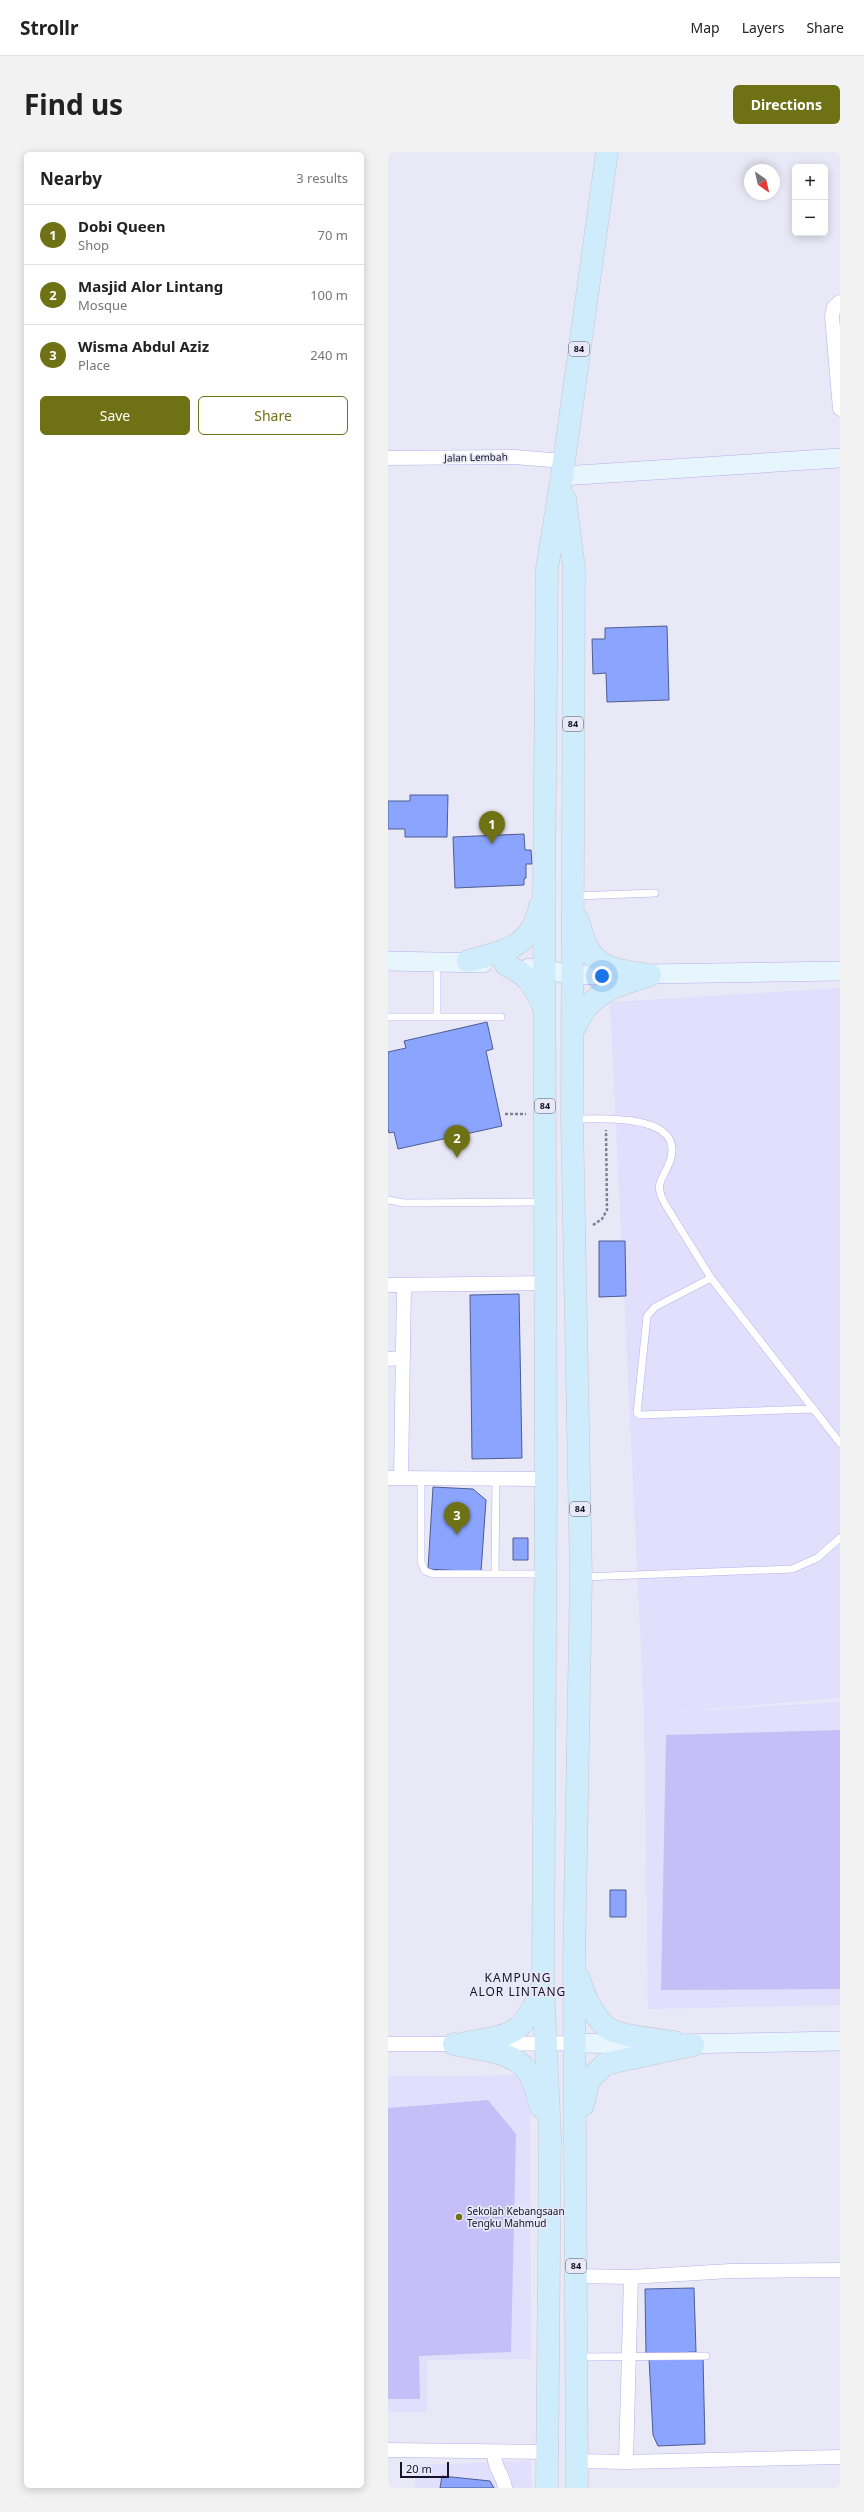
<!DOCTYPE html>
<meta charset="utf-8">
<style>
:root{--surface:#fff;--page:#f2f2f2;--text:#222;--muted:#767676;--line:#e0e0e0;--accent:#6f7115}
body{margin:0;font-family:"Noto Sans",sans-serif;background:var(--page);color:var(--text)}
.controls{position:absolute;right:12px;top:12px;display:grid;overflow:hidden;border-radius:6px;box-shadow:0 2px 10px #0003}
.controls button{width:36px;height:36px;display:grid;place-items:center;padding:0;border:0;border-bottom:1px solid var(--line);background:var(--surface);color:var(--text);font:20px sans-serif}
.compass{position:absolute;left:356px;top:12px;width:36px;height:36px;border-radius:50%;background:var(--surface);box-shadow:0 2px 10px #0003;rotate:146deg}
.scale{position:absolute;left:12px;bottom:10px;width:49px;box-sizing:border-box;padding-left:4px;border:2px solid #17122a;border-top:0;font-size:11px;line-height:14px;white-space:nowrap;color:#17122a;-webkit-text-stroke:3px #e9e8f6;paint-order:stroke}
.you{position:absolute;left:214px;top:824px;width:14px;height:14px;margin:-10px;border:3px solid #fff;border-radius:50%;background:#1a73e8;box-shadow:0 0 0 6px #1a73e833}
.badge{display:grid;place-items:center;width:26px;height:26px;border-radius:50%;background:var(--accent);color:#fff;font-size:13px;font-weight:700}
.pin{position:absolute;translate:-50% -33px;filter:drop-shadow(0 1px 2px #0008)}
.pin::after{content:'';position:absolute;top:21px;width:14px;height:12px;background:inherit;clip-path:polygon(0 0,100% 0,50% 100%)}
.list{margin:0;padding:0;list-style:none}
h2{display:flex;justify-content:space-between;align-items:center;height:52px;margin:0;padding:0 16px;font-size:17px}
h2 small{font-size:13px;font-weight:400;color:var(--muted)}
.list li{display:grid;grid-template-columns:26px 1fr auto;gap:12px;align-items:center;box-sizing:border-box;height:60px;padding:0 16px;border-top:1px solid var(--line)}
.list b{display:block;font-size:15px;white-space:nowrap}
.list p{margin:0;font-size:13px;white-space:nowrap;color:var(--muted)}
.list em{font-size:13px;font-style:normal;color:var(--muted)}
.actions{display:flex;gap:8px;padding:12px 16px}
.actions a{flex:1;padding:9px 0;border:1px solid var(--accent);border-radius:6px;text-align:center;font-size:14px;color:var(--accent)}
.actions .main{background:var(--accent);color:#fff}
.map{position:relative;flex:none;width:452px;height:2336px;overflow:hidden;border-radius:6px}
header{display:flex;align-items:center;gap:24px;box-sizing:border-box;height:56px;padding:0 20px;background:var(--surface);border-bottom:1px solid var(--line)}
header strong{font-size:19px}
nav{display:flex;gap:22px;margin-inline-start:auto;font-size:14px}
.intro{display:flex;align-items:center;justify-content:space-between;box-sizing:border-box;height:96px;padding:0 24px}
h1{margin:0;font-size:28px}
.button{padding:10px 18px;border-radius:6px;background:var(--accent);color:#fff;font-size:14px;font-weight:700}
main{display:flex;gap:24px;padding:0 24px}
aside{flex:1;background:var(--surface);border-radius:6px;box-shadow:0 2px 10px #0003}
.map>svg:first-child{display:block}
.built{fill:#e2dffd}
.green{fill:#c6bef7}
.building{fill:#8ba4fe;stroke:#4c5c94}
.lines{fill:none;stroke-linecap:round;stroke-linejoin:round}
.lane-casing{stroke:#b8aef0;stroke-width:8}
.street-casing{stroke:#b8aef0;stroke-width:15}
.secondary-casing{stroke:#b8aef0;stroke-width:20}
.primary-casing{stroke:#c7c6cc;stroke-width:23}
.path{stroke:#817e91;stroke-width:2.5;stroke-dasharray:3 2;stroke-linecap:butt}
.lane{stroke:#fff;stroke-width:7}
.street{stroke:#fff;stroke-width:14}
.secondary{stroke:#e7f5fd;stroke-width:19}
.primary{stroke:#ceecfb;stroke-width:22}
.poi-dot{fill:#6f7115;stroke:#e9e8f6;stroke-width:1.5}
.labels{text-anchor:middle;stroke-width:3.5;stroke-linejoin:round;paint-order:stroke}
.shield{fill:#e9e8f6;stroke:#565267;stroke-width:1}
.shield-label{font-size:9px;font-weight:bold;fill:#17122a}
.street-label{font-size:10px;fill:#17122a;stroke:#e9e8f6}
.poi-label{font-size:10px;fill:#17122a;stroke:#e9e8f6;text-anchor:start}
.quarter-label{font-size:12px;letter-spacing:1px;fill:#17122a;stroke:#e9e8f6}
</style>
<header>
<strong>Strollr</strong>
<nav><a>Map</a><a>Layers</a><a>Share</a></nav>
</header>
<div class="intro"><h1>Find us</h1><a class="button">Directions</a></div>
<main>
<aside>
<h2>Nearby<small>3 results</small></h2>
<ul class="list">
<li><span class="badge">1</span><div><b>Dobi Queen</b><p>Shop</p></div><em>70 m</em></li>
<li><span class="badge">2</span><div><b>Masjid Alor Lintang</b><p>Mosque</p></div><em>100 m</em></li>
<li><span class="badge">3</span><div><b>Wisma Abdul Aziz</b><p>Place</p></div><em>240 m</em></li>
</ul>
<div class="actions"><a class="main">Save</a><a>Share</a></div>
</aside>
<div class="map">
<svg width="452" height="2336" viewBox="0 0 452 2336">
<rect width="100%" height="100%" fill="#e9e8f6"/>
<path class="built" d="M 452,836 L 452,1546 L 283,1560 L 452,1550 L 452,1853 L 260,1857 L 256,1562 L 222,850 Z
M 142,1923 L 143,2207 L 39,2208 L 39,2260 L 0,2260 L 0,1924 Z
M 143,2309 L 144,2336 L 27,2336 L 28,2313 Z"/>
<path class="green" d="M 452,1578 L 452,1837 L 273,1838 L 278,1583 Z
M 100,1948 L 128,1982 L 123,2200 L 31,2204 L 32,2247 L 0,2247 L 0,1956 Z"/>
<path class="building" d="M 279,474 L 281,548 L 219,550 L 218,521 L 205,522 L 204,487 L 217,487 L 217,476 Z
M 22,643 L 60,643 L 59,685 L 17,685 L 17,677 L 0,677 L 0,649 L 22,649 Z
M 136,682 L 137,698 L 143,698 L 144,712 L 138,712 L 138,726 L 136,727 L 136,733 L 67,736 L 65,685 Z
M 99,870 L 105,897 L 98,899 L 114,974 L 10,997 L 6,980 L 1,981 L 0,976 L 0,900 L 18,896 L 16,889 Z
M 211,1089 L 237,1089 L 238,1144 L 211,1145 Z
M 131,1142 L 134,1306 L 84,1307 L 82,1143 Z
M 45,1335 L 85,1337 L 98,1348 L 93,1420 L 40,1417 Z
M 125,1386 L 140,1386 L 140,1408 L 125,1408 Z
M 222,1738 L 238,1738 L 238,1765 L 222,1765 Z
M 306,2136 L 308,2200 L 258,2202 L 257,2137 Z
M 315,2205 L 317,2292 L 270,2294 L 265,2283 L 261,2206 Z
M 54,2324 L 102,2329 L 106,2336 L 52,2336 Z"/>
<g class="lines">
<g class="lane-casing">
<path id="lane" d="M 187,744 L 267,741
M 0,865 L 113,865
M 49,865 L 49,812
M 186,967 C 214,967 298,961 282,1009 C 275,1029 265,1030 277,1052 L 323,1126 L 452,1291
M 0,1048 L 16,1051 L 155,1050
M 323,1126 L 267,1155 L 259,1164 L 249,1261 L 252,1263 L 426,1257
M 33,1327 L 33,1410 L 37,1419 L 45,1422 L 155,1422
M 107,1422 L 108,1327
M 195,1425 L 404,1417 L 429,1406 L 452,1386
M 190,2205 L 318,2204"/>
</g>
<g class="street-casing">
<path id="street" d="M 452,150 L 446,155 L 444,164 L 452,257
M 0,306 L 126,305 L 176,309
M 0,1133 L 158,1131
M 0,1207 L 14,1206
M 0,1326 L 158,1327
M 13,1326 L 16,1133
M 0,1892 L 74,1892
M 102,1892 L 188,1891
M 188,2124 L 243,2125 L 238,2310 L 189,2309
M 243,2125 L 342,2119 L 452,2118
M 0,2298 L 159,2300
M 106,2300 C 106,2318 115,2321 117,2336
M 238,2310 L 452,2305"/>
</g>
<g class="secondary-casing">
<path id="secondary" d="M 174,324 L 452,306
M 0,809 L 95,811
M 141,816 L 191,823 L 452,819
M 188,1891 L 257,1892
M 289,1892 L 452,1889"/>
</g>
<g class="primary-casing">
<path id="primary" d="M 177,347 L 186,416 L 184,967 L 193,1425 L 186,1812 L 189,2336
M 189,767 C 193,775 194,785 198,793 C 210,819 237,819 262,823
M 80,809 C 116,799 144,796 152,754
M 118,813 C 138,821 147,834 155,854
M 184,880 C 188,874 191,867 195,860 C 210,839 233,832 257,825
M 191,1827 C 196,1844 204,1861 217,1874 C 227,1884 271,1888 286,1890
M 77,1891 C 123,1883 135,1884 153,1837
M 66,1892 C 87,1897 121,1899 136,1915 C 146,1926 149,1942 153,1955
M 195,1953 L 201,1928 L 217,1912 L 305,1893
M 159,2336 L 162,1985 L 155,1832 L 158,1327 L 156,736 L 159,416 L 174,324 L 219,0"/>
</g>
<path class="path" d="M 117,962 L 138,962
M 205,1073 L 214,1067 L 219,1058 L 218,978"/>
<use href="#lane" class="lane"/>
<use href="#street" class="street"/>
<use href="#secondary" class="secondary"/>
<use href="#primary" class="primary"/>
</g>
<circle class="poi-dot" cx="71" cy="2065" r="4"/>
<g class="labels">
<g class="shield">
<rect x="181" y="190" width="20" height="14" rx="3"/>
<rect x="175" y="565" width="20" height="14" rx="3"/>
<rect x="147" y="947" width="20" height="14" rx="3"/>
<rect x="182" y="1350" width="20" height="14" rx="3"/>
<rect x="178" y="2107" width="20" height="14" rx="3"/>
</g>
<g class="shield-label">
<text x="191" y="200">84</text>
<text x="185" y="575">84</text>
<text x="157" y="957">84</text>
<text x="192" y="1360">84</text>
<text x="188" y="2117">84</text>
</g>
<g class="street-label">
<text transform="translate(88 305) rotate(-1)" y="4">Jalan Lembah</text>
</g>
<g class="poi-label">
<text x="79" y="2063">Sekolah Kebangsaan<tspan x="79" dy="12">Tengku Mahmud</tspan></text>
</g>
<g class="quarter-label">
<text x="130" y="1830">KAMPUNG<tspan x="130" dy="14">ALOR LINTANG</tspan></text>
</g>
</g>
</svg>
<div class="controls">
<button>+</button>
<button>−</button>
</div>
<svg class="compass" viewBox="-18 -18 36 36"><path d="M0-13l5 13h-10z" fill="#e53935"/><path d="M0 13l5-13h-10z" fill="#767676"/></svg>
<div class="scale">20 m</div>
<div class="you"></div>
<div class="pin badge" style="left:104px;top:692px">1</div>
<div class="pin badge" style="left:69px;top:1006px">2</div>
<div class="pin badge" style="left:69px;top:1383px">3</div>
</div>
</main>
